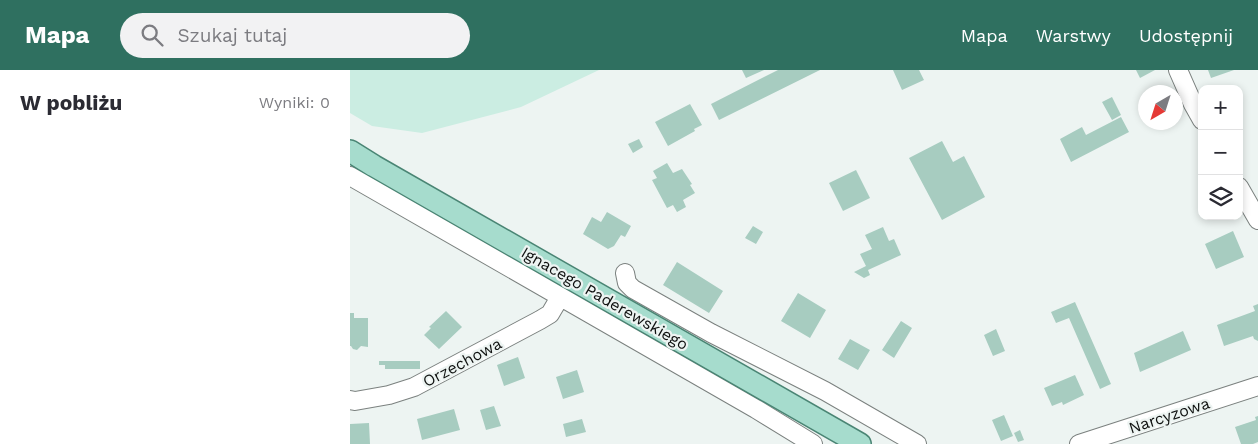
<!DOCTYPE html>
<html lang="pl">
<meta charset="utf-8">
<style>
:root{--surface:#fff;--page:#f2f2f3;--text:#2b2b33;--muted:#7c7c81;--line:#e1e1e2;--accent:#2f7060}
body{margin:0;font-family:"Work Sans",sans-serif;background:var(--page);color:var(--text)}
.controls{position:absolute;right:15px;top:15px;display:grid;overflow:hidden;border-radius:10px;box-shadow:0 2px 8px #0003}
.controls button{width:45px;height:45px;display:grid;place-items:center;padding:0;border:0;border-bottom:1px solid var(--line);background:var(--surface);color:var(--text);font:25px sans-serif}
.compass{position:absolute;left:788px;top:15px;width:45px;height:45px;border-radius:50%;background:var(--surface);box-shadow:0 2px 8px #0003;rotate:219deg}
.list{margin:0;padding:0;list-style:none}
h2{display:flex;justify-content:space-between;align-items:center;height:65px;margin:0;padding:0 20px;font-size:21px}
h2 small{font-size:16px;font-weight:400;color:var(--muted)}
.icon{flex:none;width:28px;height:28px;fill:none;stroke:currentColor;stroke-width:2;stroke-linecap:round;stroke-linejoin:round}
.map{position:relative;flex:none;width:908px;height:374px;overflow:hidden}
header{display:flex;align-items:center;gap:30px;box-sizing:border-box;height:70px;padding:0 25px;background:var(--accent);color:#fff}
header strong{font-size:24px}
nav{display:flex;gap:28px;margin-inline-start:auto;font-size:18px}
.search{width:350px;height:45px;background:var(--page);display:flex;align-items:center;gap:12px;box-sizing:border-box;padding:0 18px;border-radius:28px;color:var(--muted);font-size:19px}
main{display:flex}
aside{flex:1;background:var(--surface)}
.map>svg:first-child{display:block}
.green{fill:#cbede2}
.building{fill:#a7ccc0}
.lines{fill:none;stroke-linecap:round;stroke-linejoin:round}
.minor-casing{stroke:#7b817f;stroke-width:20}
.major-casing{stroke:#4a8574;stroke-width:24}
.minor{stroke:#fff;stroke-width:18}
.major{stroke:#a6dccd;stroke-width:21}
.labels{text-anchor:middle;stroke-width:4.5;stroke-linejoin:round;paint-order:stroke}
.street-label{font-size:16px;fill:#0e100f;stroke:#edf4f2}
</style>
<header>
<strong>Mapa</strong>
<div class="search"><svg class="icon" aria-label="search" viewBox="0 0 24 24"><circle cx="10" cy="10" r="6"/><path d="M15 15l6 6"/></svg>Szukaj tutaj</div>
<nav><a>Mapa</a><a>Warstwy</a><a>Udostępnij</a></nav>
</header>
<main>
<aside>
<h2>W pobliżu<small>Wyniki: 0</small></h2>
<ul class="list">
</ul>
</aside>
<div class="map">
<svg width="908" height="374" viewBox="0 0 908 374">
<rect width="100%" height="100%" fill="#edf4f2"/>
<path class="green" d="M 0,0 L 249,0 L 171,37 L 72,63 L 22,56 L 0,43 Z"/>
<path class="building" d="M 392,0 L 414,0 L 396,8 Z
M 428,0 L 470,0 L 369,50 L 361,34 Z
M 543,0 L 569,0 L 574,10 L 552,20 Z
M 786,0 L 805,0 L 790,8 Z
M 858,0 L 884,0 L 861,8 Z
M 762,27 L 771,45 L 762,50 L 752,32 Z
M 340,34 L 352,55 L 344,59 L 345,61 L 318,76 L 305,52 Z
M 771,47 L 779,62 L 721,92 L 710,69 L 732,57 L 736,65 Z
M 289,69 L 293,77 L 283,83 L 278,74 Z
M 592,71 L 603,92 L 614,86 L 635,127 L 592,150 L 559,88 Z
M 317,93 L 323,103 L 332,99 L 342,114 L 340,115 L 345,123 L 333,130 L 336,137 L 327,142 L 323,135 L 317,138 L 302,110 L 307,108 L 303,101 Z
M 506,100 L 520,128 L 493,141 L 479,113 Z
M 257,142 L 281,156 L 275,167 L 271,165 L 264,176 L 258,179 L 233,164 L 242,147 L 251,152 Z
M 403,156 L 413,162 L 406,174 L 395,168 Z
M 533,157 L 539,171 L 544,169 L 551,185 L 518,200 L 520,205 L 514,208 L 504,202 L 516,196 L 510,184 L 522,179 L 515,165 Z
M 883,161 L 894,187 L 866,199 L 855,174 Z
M 327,192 L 373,221 L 359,243 L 313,215 Z
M 448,223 L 476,240 L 460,268 L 431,251 Z
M 725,232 L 761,314 L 750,319 L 719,248 L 706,253 L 701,242 Z
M 908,234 L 908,271 L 904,269 L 903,266 L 874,276 L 867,255 L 905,241 L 903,236 Z
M 96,241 L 112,257 L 89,279 L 74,265 L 81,258 L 79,257 Z
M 0,243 L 4,243 L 4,248 L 18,248 L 18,277 L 11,276 L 7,280 L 3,279 L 1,276 L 0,276 Z
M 551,251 L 562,258 L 544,288 L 532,280 Z
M 646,259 L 655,281 L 643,286 L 634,265 Z
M 833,261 L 841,280 L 790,302 L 784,283 Z
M 500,269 L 520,280 L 508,300 L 488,289 Z
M 168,287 L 175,308 L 154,316 L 147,295 Z
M 29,291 L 70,291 L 70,299 L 35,299 L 35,295 L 29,295 Z
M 227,300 L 234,322 L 213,329 L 206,307 Z
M 725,305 L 734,325 L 713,335 L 712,332 L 702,336 L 694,318 Z
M 144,336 L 151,356 L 136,360 L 130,340 Z
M 104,339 L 110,360 L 72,370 L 67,349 Z
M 654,345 L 663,366 L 651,371 L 642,350 Z
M 908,346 L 908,372 L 903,374 L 891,374 L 885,357 L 906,350 L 905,347 Z
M 232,349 L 236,362 L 216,367 L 213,354 Z
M 19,353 L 20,374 L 0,374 L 0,354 Z
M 670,360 L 674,370 L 668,372 L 664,363 Z"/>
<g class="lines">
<g class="minor-casing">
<path id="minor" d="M 828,0 L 843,34 L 852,50
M 0,106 L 406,339 L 463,374
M 889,117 L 908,150
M 275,203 L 277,213 L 283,219 L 361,263 L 475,321 L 567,374
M 0,330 L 5,331 L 39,325 L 64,317 L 190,250 L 200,244 L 210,227
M 729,374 L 908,316"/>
</g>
<g class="major-casing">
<path id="major" d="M 0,81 L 24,96 L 510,374"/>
</g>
<use href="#minor" class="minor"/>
<use href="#major" class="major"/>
</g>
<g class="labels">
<g class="street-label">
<text transform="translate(255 228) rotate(30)" y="6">Ignacego Paderewskiego</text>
<text transform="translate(112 292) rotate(-28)" y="6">Orzechowa</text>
<text transform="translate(819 345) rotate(-18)" y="6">Narcyzowa</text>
</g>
</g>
</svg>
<div class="controls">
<button>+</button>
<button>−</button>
<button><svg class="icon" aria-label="layers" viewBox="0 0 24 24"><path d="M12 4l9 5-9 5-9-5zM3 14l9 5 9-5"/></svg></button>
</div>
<svg class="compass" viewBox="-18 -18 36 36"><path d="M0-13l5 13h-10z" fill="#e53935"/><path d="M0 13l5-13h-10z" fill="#7c7c81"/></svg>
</div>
</main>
